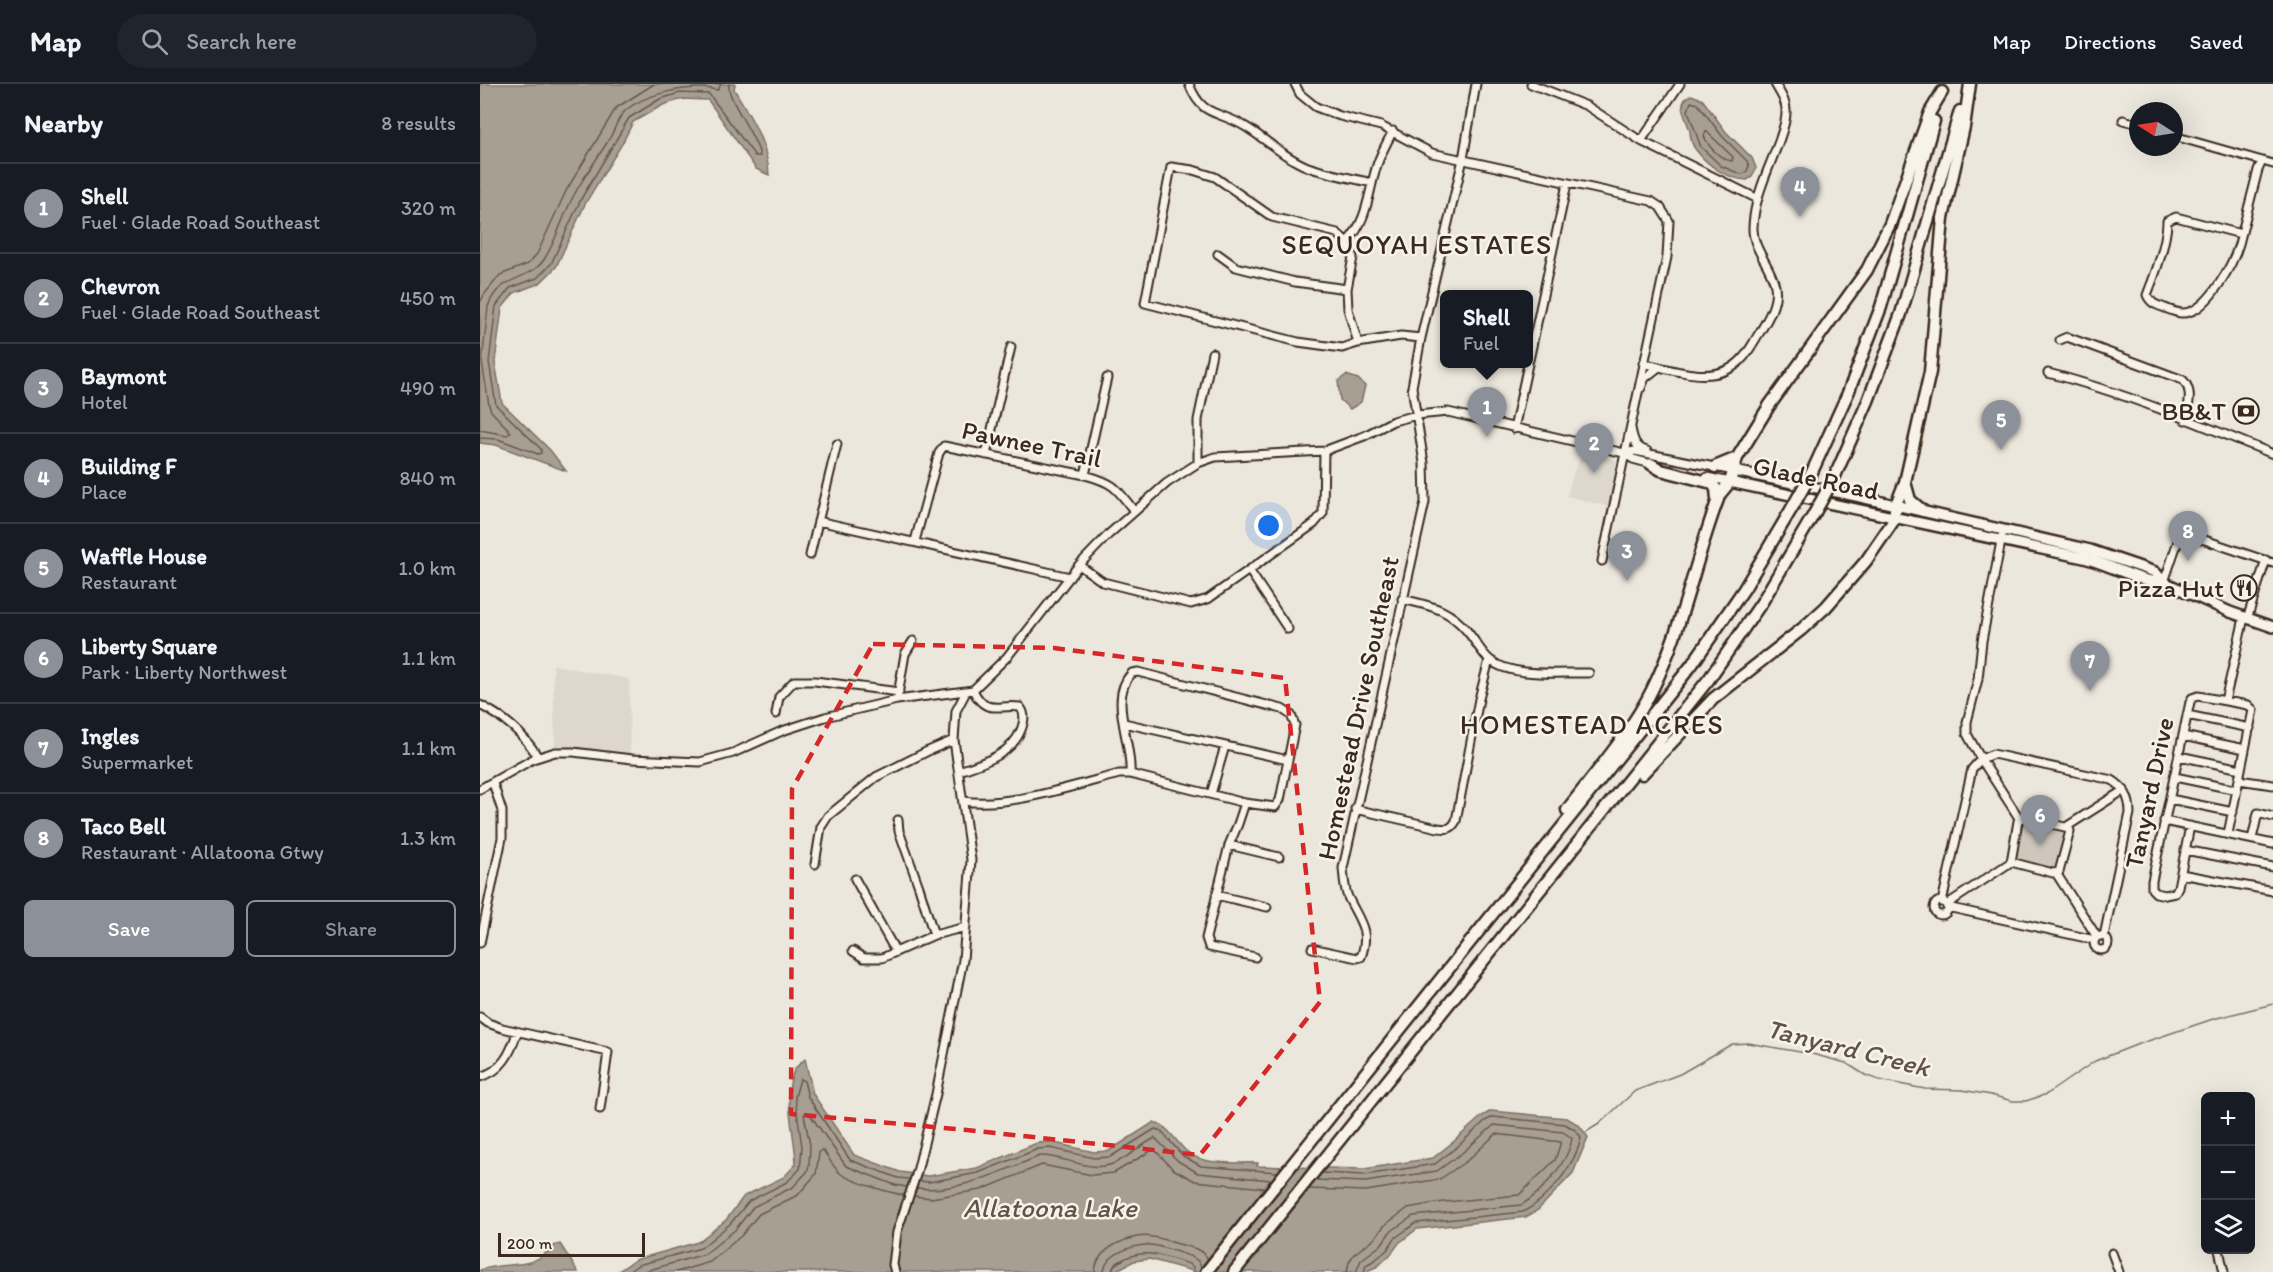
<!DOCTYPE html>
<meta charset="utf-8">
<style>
:root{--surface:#171b24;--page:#20242c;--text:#f1f3f6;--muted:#9ea1a6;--line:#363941;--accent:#8c9099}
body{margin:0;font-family:Itim,sans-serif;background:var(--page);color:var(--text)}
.controls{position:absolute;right:18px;bottom:18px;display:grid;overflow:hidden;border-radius:9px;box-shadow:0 6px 24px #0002}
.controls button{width:54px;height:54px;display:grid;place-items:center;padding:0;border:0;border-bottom:2px solid var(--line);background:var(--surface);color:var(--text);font:30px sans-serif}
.compass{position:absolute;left:1649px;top:18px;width:54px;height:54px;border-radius:50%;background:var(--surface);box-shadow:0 6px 24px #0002;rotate:282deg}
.scale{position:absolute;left:18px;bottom:15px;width:147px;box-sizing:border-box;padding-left:6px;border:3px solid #3b2a1e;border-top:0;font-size:16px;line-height:21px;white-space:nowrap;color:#3b2a1e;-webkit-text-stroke:4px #f7f3e8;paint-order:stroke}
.you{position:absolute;left:789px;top:442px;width:21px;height:21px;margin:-15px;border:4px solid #fff;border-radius:50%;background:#1a73e8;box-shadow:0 0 0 9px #1a73e833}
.badge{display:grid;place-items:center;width:39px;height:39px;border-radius:50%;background:var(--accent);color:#fff;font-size:20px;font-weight:700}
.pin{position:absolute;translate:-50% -50px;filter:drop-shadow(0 2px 3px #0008)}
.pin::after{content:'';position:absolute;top:32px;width:21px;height:18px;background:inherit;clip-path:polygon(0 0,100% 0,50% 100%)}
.popup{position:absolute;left:960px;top:206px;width:93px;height:78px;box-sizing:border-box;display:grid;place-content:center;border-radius:9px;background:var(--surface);filter:drop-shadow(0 2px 4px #0005);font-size:20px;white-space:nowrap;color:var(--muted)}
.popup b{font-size:22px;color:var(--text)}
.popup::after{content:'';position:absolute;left:50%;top:100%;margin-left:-12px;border:12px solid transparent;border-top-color:var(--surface)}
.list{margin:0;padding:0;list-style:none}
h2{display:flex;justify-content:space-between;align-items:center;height:78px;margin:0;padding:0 24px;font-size:26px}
h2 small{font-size:20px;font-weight:400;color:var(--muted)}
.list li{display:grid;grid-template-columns:39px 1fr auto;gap:18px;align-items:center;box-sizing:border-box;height:90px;padding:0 24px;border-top:2px solid var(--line)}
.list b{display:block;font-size:22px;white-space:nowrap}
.list p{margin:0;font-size:20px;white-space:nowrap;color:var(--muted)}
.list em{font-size:20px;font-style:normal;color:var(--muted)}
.actions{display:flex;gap:12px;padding:18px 24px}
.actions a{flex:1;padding:14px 0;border:2px solid var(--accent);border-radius:9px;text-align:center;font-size:21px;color:var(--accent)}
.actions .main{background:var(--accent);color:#fff}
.icon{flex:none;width:33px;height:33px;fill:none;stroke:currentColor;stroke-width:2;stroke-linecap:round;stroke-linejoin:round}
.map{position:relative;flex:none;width:1793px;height:1188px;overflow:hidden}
header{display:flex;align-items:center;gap:36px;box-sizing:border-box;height:84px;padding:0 30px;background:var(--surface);border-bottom:2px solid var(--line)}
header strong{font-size:28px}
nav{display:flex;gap:33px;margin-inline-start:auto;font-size:21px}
.search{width:420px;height:54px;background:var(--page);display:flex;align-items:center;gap:15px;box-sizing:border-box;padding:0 21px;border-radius:33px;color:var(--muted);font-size:22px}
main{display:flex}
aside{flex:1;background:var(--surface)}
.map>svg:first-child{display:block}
.built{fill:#ddd7cc}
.green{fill:#cec8bc;stroke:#84796d;stroke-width:1.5}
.water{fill:#a89f93;stroke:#7c7064;stroke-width:1.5}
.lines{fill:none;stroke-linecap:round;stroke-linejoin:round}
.shore{stroke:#67594d;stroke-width:1.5}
.stream{stroke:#7c7064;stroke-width:1.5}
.minor-casing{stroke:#3b2a1e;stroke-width:11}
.major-casing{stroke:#3b2a1e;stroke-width:14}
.highway-casing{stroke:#3b2a1e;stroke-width:15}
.minor{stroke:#f7f3e8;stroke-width:7}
.major{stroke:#f7f3e8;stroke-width:9}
.highway{stroke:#f7f3e8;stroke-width:10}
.highway-bridge-casing{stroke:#3b2a1e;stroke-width:15;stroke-linecap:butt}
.highway-bridge{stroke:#f7f3e8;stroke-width:10}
.marked{fill:none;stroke:#d62828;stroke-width:4.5;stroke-dasharray:12 8;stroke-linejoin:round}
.labels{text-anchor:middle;stroke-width:5;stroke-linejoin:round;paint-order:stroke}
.poi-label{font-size:26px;fill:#3b2a1e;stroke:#f7f3e8;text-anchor:end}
.street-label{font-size:26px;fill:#3b2a1e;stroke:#f7f3e8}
.neighbourhood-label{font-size:27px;letter-spacing:1.5px;fill:#3b2a1e;stroke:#f7f3e8}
.water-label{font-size:27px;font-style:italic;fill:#615347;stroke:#f7f3e8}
</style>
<header>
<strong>Map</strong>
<div class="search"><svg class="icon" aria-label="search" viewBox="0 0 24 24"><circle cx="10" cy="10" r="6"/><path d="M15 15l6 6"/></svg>Search here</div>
<nav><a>Map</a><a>Directions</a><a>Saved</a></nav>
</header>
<main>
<aside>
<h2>Nearby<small>8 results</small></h2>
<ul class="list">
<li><span class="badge">1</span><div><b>Shell</b><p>Fuel · Glade Road Southeast</p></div><em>320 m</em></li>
<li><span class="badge">2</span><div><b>Chevron</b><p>Fuel · Glade Road Southeast</p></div><em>450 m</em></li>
<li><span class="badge">3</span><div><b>Baymont</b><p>Hotel</p></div><em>490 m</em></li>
<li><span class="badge">4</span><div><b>Building F</b><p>Place</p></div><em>840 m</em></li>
<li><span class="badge">5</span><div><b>Waffle House</b><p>Restaurant</p></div><em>1.0 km</em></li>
<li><span class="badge">6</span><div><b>Liberty Square</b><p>Park · Liberty Northwest</p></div><em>1.1 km</em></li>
<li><span class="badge">7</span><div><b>Ingles</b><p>Supermarket</p></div><em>1.1 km</em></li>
<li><span class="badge">8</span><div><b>Taco Bell</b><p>Restaurant · Allatoona Gtwy</p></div><em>1.3 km</em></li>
</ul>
<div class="actions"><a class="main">Save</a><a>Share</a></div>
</aside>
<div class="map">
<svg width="1793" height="1188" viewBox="0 0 1793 1188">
<rect width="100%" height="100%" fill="#ece7dc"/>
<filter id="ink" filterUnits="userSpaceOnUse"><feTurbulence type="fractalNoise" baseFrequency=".0167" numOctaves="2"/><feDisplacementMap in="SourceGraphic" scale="12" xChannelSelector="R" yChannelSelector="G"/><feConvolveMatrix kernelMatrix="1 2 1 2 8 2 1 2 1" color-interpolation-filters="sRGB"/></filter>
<g filter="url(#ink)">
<path class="built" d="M 1105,370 L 1112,370 L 1136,376 L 1137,395 L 1130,423 L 1087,412 L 1094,387 L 1101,373 Z
M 73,581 L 149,595 L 150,674 L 75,667 Z"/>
<path class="green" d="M 1543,738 L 1583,746 L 1586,748 L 1579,783 L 1575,786 L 1535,776 L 1541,739 Z"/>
<path class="water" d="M 0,0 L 255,0 L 254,5 C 270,32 288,60 289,91 L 276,85 L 228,16 L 202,15 L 183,21 L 153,38 L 142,60 L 106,118 L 76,183 L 60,199 L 34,209 L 22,224 L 15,278 L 22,319 L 70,366 L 86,387 L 16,361 L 0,359 Z
M 1211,11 L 1222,15 L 1246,48 L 1272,74 L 1276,84 L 1272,93 L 1267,96 C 1247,95 1228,82 1216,66 C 1211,60 1211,55 1210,48 C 1208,36 1194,19 1211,11 Z
M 866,291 L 878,295 L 885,302 L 881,318 L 870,325 L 860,316 L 858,297 Z
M 325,975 L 333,1010 L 374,1071 L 420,1088 L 448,1092 L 497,1084 L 557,1059 L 570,1058 L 614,1068 L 629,1067 L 674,1038 C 689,1043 694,1055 705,1066 C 723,1083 755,1078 778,1079 L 777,1082 L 884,1085 L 953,1074 L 973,1058 L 1002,1032 L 1011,1027 L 1087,1034 L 1099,1041 L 1108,1053 L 1093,1089 L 1058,1126 L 1046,1133 L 937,1145 L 919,1159 L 911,1170 L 898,1182 L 885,1188 L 716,1188 L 669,1175 L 654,1177 L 633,1188 L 137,1188 L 155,1176 L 218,1158 L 246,1136 L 264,1112 L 304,1093 L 316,1080 C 316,1053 301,1009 315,985 C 317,982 322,978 325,975 Z
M 80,1160 L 98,1188 L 0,1188 L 0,1186 C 31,1176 51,1188 73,1162 Z"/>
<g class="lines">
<path class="shore" d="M 1211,18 L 1218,20 L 1242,52 L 1267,77 L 1269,82 L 1266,89 L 1261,90 L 1241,82 L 1221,63 L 1208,27 Z
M 1226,47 L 1253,73 L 1252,77 C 1241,76 1228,63 1224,52 Z
M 0,219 L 4,211 L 20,191 L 48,180 L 57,170 L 86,107 L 136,24 L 174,0
M 0,346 L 27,351 L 31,348 L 11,327 L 9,321 L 2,278 L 8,223 C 18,190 51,198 65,174 C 77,155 83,131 94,111 C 104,92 117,75 128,57 C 134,48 137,35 144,28 C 164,9 211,0 238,6 L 241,0
M 0,354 L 18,355 L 58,370 L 61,369 L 61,365 L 16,321 L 9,278 L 16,222 L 30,204 L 57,194 L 71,180 L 101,115 L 149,34 L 180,15 L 200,9 L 229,10 L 275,72 L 280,72 C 277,52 246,15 249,0
M 842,1089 L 885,1091 L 955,1080 L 977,1063 L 1005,1037 L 1013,1033 L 1085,1040 L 1095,1046 L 1101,1053 C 1096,1081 1068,1115 1043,1128 L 936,1139 L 915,1154 L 907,1166 L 895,1176 L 886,1181 L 884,1188
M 836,1096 L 885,1098 L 957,1087 L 982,1069 L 1014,1041 L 1083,1048 L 1092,1054 C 1089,1077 1061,1110 1041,1121 L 933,1132 L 910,1148 L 901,1161 L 881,1176 L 876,1188
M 439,1097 L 449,1098 L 498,1089 L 558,1065 L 570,1064 L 614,1074 L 630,1073 L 675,1045 L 681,1047 L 703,1072 L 721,1082 L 797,1088
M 437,1104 C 480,1109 521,1087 560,1072 C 584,1071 611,1090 635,1079 C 649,1073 661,1061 675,1054 L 698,1077 L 718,1089 L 791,1096
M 829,1105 L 886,1107 L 960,1095 L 988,1076 L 1016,1050 L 1081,1058 L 1075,1076 L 1039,1111 L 955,1119 L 928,1124 L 905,1141 L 894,1155 L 874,1170 L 869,1178 L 867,1188
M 434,1112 L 451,1114 L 501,1106 L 562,1081 L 612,1091 L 634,1089 L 674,1065 L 693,1085 L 715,1097 L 784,1104
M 148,1188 L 158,1181 L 221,1164 L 250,1140 L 269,1117 L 307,1098 L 320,1085 L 322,1063 L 315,1013 L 320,995 L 324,997 L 328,1013 L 370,1076 L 418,1094 L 429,1095
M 162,1188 L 225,1170 L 255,1146 L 273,1123 L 313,1103 L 327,1088 L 329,1082 L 330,1061 L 324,1031 L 326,1028 L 329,1029 L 366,1082 L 415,1101 L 427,1103
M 196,1188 L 230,1178 L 261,1152 L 279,1130 L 318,1111 L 336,1090 L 339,1069 L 341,1066 L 344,1067 C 349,1075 354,1084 361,1090 C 373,1098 410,1109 424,1111
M 615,1188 C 616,1164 651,1149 673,1153 C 680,1154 688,1157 695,1159 C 708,1163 720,1163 728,1175
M 624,1188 C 625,1170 654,1160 670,1161 C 683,1162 700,1169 712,1173 L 718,1177 L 721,1183
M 632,1188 C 633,1180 637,1179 644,1175 C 666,1164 688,1173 709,1180 L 713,1183 L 714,1188"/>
<path class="stream" d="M 1106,1048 L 1119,1040 L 1155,1007 L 1200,990 L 1252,960 L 1268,959 L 1332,970 L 1366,979 L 1385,991 L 1399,996 L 1445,1005 L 1482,1006 L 1511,1011 L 1532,1017 L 1546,1017 L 1567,1010 L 1615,977 L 1656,961 L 1733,935 L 1793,920"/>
<g class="minor-casing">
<path id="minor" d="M 709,0 C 723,35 737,25 766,43 C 787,56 805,74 828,83 C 848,90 871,94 892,99
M 815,0 L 820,10 L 836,23 L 860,32 L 901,42 L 952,69 L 1171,117 L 1180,123 L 1189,137 L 1187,173 L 1122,477
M 1051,0 L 1107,22 L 1161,57 L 1278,115
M 1643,36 L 1658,40
M 1694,52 L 1793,80
M 1161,57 L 1200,0
M 1761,150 L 1696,133 L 1687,137 C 1687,159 1675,191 1667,211 C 1671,220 1677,221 1685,224 C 1693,227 1701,231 1709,228 C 1730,222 1753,180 1759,160 L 1778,86 L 1782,77
M 867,158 C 888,137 888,109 897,81 C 901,69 907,58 913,47
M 738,170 L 756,183 L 815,198 L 867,205
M 1580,256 L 1587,253 L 1703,296 C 1714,308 1708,322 1705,336
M 878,259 L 862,264 L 818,258 L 665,219 L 691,83 L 713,86 L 735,93 L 792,133 L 857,149 L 867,158 L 873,173 L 867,205 L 868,225 L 878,259 L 921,252 L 941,254
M 1049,276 L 1087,100
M 1163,279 C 1194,286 1237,303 1262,275 C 1269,268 1274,257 1280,248 C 1288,235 1298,218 1295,202 C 1291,181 1272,165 1273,143 C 1274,115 1288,86 1298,60 C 1301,51 1306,39 1306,29 C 1307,18 1300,9 1295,0
M 1568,289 C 1645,309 1720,340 1793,370
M 1161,304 L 1165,294 L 1179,283
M 1151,344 C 1153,355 1155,364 1167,367
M 1034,345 L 1048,280
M 1144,369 L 1153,375 L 1175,381
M 506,371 L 531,263
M 718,379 L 718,336 L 732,269
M 605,391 L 627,294
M 1227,393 L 1250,398
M 338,437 L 590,493
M 1522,452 L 1502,557 L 1498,595 L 1487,638 L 1487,650 L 1501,675 L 1539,734
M 435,457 L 459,369 L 464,362 L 605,391 C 634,399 636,403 654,427
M 330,471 L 357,360
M 599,481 L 623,498 L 711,520 L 728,515 L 834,440 L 843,429 L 844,367
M 769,486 L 808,545
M 1684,498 L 1701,448 L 1793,479
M 922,515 C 950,522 968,524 987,547 C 995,556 1001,569 1010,576 C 1032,594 1081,588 1109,589
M 1767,535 L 1786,476
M 418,611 L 425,570 L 433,557
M 1745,617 L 1764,534
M 0,621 C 25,634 43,649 58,673
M 296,630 L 299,613 L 314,597 L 335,597 L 419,608
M 1707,631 L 1770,644
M 644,639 L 808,676
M 1703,652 L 1765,665
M 1699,672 L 1761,685
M 479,687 C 503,679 531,671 541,646 C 544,638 546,630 540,623 C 517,620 506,632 493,606
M 1695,693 L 1757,706
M 1759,696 L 1793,701
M 0,705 L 53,675 L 75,668 L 93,668 L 152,675 L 220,678 L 253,669 L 302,647 L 345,633 L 417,616 L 493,606 L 527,573 L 599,481 L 629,450 L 687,399 L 718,379 L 735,373 L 844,367 L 884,352 L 913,337 L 937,331 L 968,328 L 1144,369 L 1155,367 L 1254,387
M 731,710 L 745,662
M 1690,715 L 1753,728
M 484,717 C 527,724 596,701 639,690 L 650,690 L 765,719 L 795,723 L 800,716 L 815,641 L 811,631 L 802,625 L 658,588 L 652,589 C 627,614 653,659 650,690
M 765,719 L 758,740 L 749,761 L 726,854 L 729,863 L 775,873
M 875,725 L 958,744 C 967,745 971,746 976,737 L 999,615 L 1009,576
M 1542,733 L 1589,744 L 1590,747 L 1579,788 L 1573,789 L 1531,778 L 1538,737 Z
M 418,736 L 419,747 L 439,803 L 454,851
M 1684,737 L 1793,760
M 1710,742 L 1698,803 L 1695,809 L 1685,811 L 1676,809 L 1672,805 L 1672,797 L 1710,618 L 1712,614 L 1718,612 L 1768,621 L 1773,626 L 1748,750
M 1586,743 L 1644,706
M 1772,755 L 1778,729 L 1793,733
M 749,761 L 799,773
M 1705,766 L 1793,783
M 335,780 L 341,743 L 348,732 L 396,693 L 448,667 L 474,656
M 1576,789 L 1617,853
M 1701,790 L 1793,807
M 375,795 L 416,868
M 736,811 L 787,823
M1454 824a7 7 0 1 1 14 0a7 7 0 1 1-14 0Z
M 1462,818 L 1492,685 L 1501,675 L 1513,670 L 1632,696 C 1644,703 1650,714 1650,729 L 1624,852
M 1466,821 L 1531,778
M 1467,823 L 1615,856
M1614 859a7 7 0 1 1 14 0a7 7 0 1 1-14 0Z
M 0,859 L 22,754 L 22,727 L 13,699
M 832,864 L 877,874 L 881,873 C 891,846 878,835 868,813 C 864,804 864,793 863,784 L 945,418 L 944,379 L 932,303 L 941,254 L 983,75 L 996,0
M 373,867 L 384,874 L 402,874 L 454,851 L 486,843
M 0,933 L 8,939 L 22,944 L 128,968 L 120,1025
M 0,993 C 22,987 31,969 37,948
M 1739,1166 L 1744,1188
M 1632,1169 L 1639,1188
M 415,1188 L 413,1181 L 417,1148 L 437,1088 L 456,1010 L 483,876 L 491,776 L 474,656 L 476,627 L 486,608"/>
</g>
<g class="major-casing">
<path id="major" d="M 1254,387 L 1376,412 L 1610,466 L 1675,488 L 1684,498 L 1750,528 L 1793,543
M 1250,398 L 1604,474 C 1629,480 1661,499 1684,498"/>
</g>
<g class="highway-casing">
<path id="highway" d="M 1171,380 L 1181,386 L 1232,399 L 1236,405 L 1237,415
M 1235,383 L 1257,374
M 1332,388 L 1368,309 L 1401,223 L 1454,37
M 1355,392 L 1388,317 L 1421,230 L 1480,27
M 1425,398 L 1430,416 L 1443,427
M 1162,690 L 1233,615 L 1322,545 L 1346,523 L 1386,477 L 1412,439 L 1417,418 L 1425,398 L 1450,288 L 1463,134 L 1484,43 L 1490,0
M 1087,726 C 1115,689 1152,647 1172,606 C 1203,544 1215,474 1240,410 L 1250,398 L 1257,374 L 1289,322 L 1387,186 L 1410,140 L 1450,28 L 1462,8
M 726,1188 L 1211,582 L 1264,505 L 1312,424
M 754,1188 L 1229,595 L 1282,518 L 1334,430"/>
</g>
<use href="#minor" class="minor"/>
<use href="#major" class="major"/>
<use href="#highway" class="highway"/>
<g class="highway-bridge-casing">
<path id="highway-bridge" d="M 1312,424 L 1332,388
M 1334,430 L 1355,392"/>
</g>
<use href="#highway-bridge" class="highway-bridge"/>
</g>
</g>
<path class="marked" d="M 393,560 L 574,564 L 805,594 L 840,918 L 720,1071 L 487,1046 L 311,1030 L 312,705 Z"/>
<defs>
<g id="bank-ring" transform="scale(1.35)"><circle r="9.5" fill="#f7f3e8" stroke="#3b2a1e" stroke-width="1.5"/><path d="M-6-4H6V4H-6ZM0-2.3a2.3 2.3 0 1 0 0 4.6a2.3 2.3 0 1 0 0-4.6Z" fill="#3b2a1e"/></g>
<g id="restaurant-ring" transform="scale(1.35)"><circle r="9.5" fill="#f7f3e8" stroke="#3b2a1e" stroke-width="1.5"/><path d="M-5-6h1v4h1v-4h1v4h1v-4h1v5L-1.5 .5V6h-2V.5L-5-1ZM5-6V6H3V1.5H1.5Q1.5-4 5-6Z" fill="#3b2a1e"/></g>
</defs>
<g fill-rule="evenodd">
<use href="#bank-ring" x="1766" y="327"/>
<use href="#restaurant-ring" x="1764" y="504"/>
</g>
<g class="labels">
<g class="poi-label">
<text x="1746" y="336">BB&amp;T</text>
<text x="1744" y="513">Pizza Hut</text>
</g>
<g class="street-label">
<text transform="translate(552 360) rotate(12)" y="9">Pawnee Trail</text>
<text transform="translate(1336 394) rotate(12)" y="9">Glade Road</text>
<text transform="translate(878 624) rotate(-78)" y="9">Homestead Drive Southeast</text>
<text transform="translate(1669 709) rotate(-78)" y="9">Tanyard Drive</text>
</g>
<g class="neighbourhood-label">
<text x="937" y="170">SEQUOYAH ESTATES</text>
<text x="1112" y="650">HOMESTEAD ACRES</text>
</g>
<g class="water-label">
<text transform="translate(1368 964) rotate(14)" y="9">Tanyard Creek</text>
<text x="570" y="1133">Allatoona Lake</text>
</g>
</g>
</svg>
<div class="controls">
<button>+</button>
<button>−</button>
<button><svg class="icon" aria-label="layers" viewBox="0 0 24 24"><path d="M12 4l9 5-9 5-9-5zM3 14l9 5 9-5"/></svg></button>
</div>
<svg class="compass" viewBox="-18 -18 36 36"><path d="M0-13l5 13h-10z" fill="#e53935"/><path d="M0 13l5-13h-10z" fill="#9ea1a6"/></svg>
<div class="scale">200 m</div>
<div class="you"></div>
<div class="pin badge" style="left:1007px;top:353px">1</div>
<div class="popup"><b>Shell</b>Fuel</div>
<div class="pin badge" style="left:1114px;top:389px">2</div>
<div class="pin badge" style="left:1147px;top:497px">3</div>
<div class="pin badge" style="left:1320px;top:133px">4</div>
<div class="pin badge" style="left:1521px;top:366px">5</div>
<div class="pin badge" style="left:1560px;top:761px">6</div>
<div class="pin badge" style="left:1610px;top:607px">7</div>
<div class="pin badge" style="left:1708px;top:477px">8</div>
</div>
</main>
